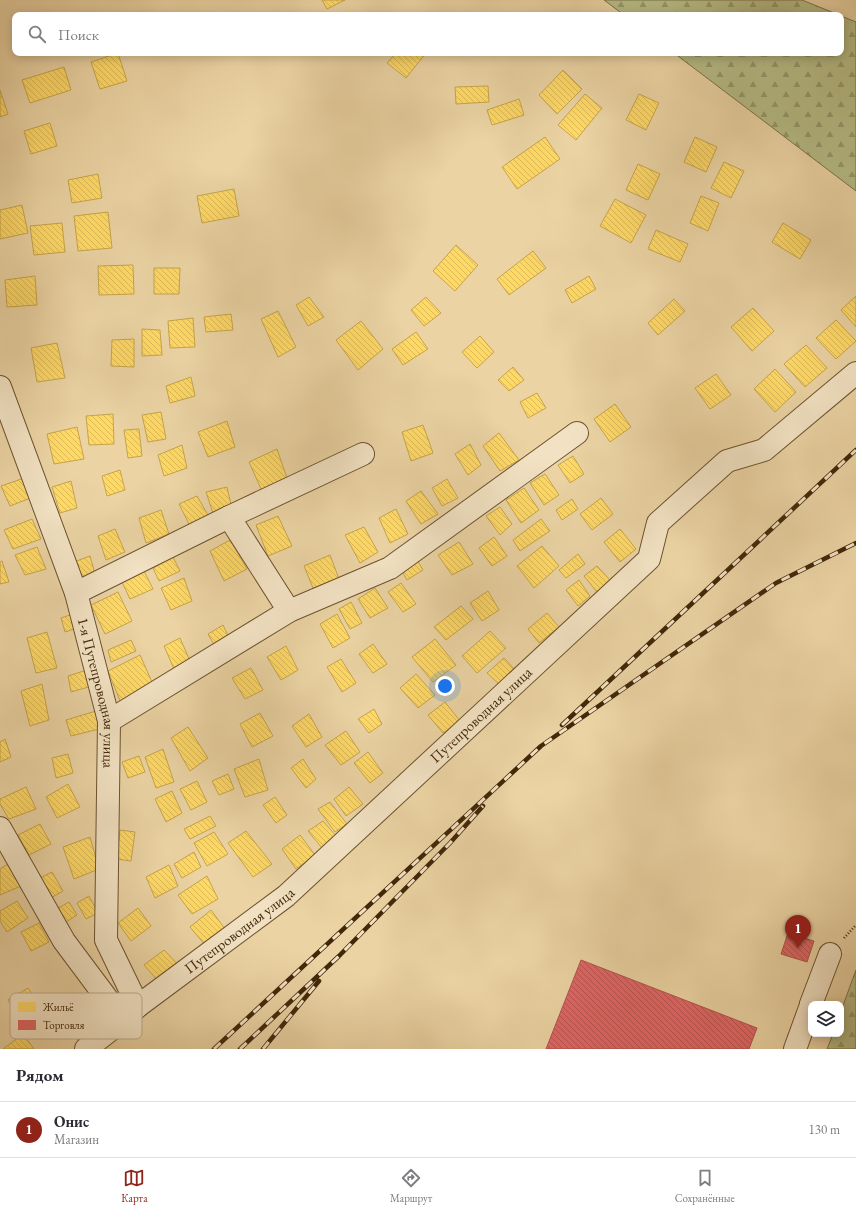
<!DOCTYPE html>
<html lang="ru">
<meta charset="utf-8">
<style>
:root{--surface:#fff;--page:#f7f7f7;--text:#2b2b33;--muted:#7c7c81;--line:#e1e1e2;--accent:#8f2418}
body{margin:0;font-family:"EB Garamond",serif;background:var(--page);color:var(--text)}
.controls{position:absolute;right:12px;bottom:12px;display:grid;overflow:hidden;border-radius:8px;box-shadow:0 2px 10px #0003}
.controls button{width:36px;height:36px;display:grid;place-items:center;padding:0;border:0;border-bottom:1px solid var(--line);background:var(--surface);color:var(--text);font:20px sans-serif}
.you{position:absolute;left:445px;top:686px;width:14px;height:14px;margin:-10px;border:3px solid #fff;border-radius:50%;background:#1a73e8;box-shadow:0 0 0 6px #1a73e833}
.badge{display:grid;place-items:center;width:26px;height:26px;border-radius:50%;background:var(--accent);color:#fff;font-size:13px;font-weight:700}
.pin{position:absolute;translate:-50% -33px;filter:drop-shadow(0 1px 2px #0008)}
.pin::after{content:'';position:absolute;top:21px;width:14px;height:12px;background:inherit;clip-path:polygon(0 0,100% 0,50% 100%)}
.list{margin:0;padding:0;list-style:none}
h2{display:flex;justify-content:space-between;align-items:center;height:52px;margin:0;padding:0 16px;font-size:17px}
h2 small{font-size:13px;font-weight:400;color:var(--muted)}
.list li{display:grid;grid-template-columns:26px 1fr auto;gap:12px;align-items:center;box-sizing:border-box;height:56px;padding:0 16px;border-top:1px solid var(--line)}
.list b{display:block;font-size:15px;white-space:nowrap}
.list p{margin:0;font-size:13px;white-space:nowrap;color:var(--muted)}
.list em{font-size:13px;font-style:normal;color:var(--muted)}
.icon{flex:none;width:22px;height:22px;fill:none;stroke:currentColor;stroke-width:2;stroke-linecap:round;stroke-linejoin:round}
.map{position:relative;flex:none;width:856px;height:1049px;overflow:hidden}
.search{position:absolute;background:var(--surface);box-shadow:0 2px 10px #0003;left:12px;right:12px;top:12px;height:44px;display:flex;align-items:center;gap:10px;box-sizing:border-box;padding:0 14px;border-radius:8px;color:var(--muted);font-size:15px}
.sheet{height:108px;background:var(--surface)}
nav{display:flex;justify-content:space-around;align-items:center;box-sizing:border-box;height:56px;border-top:1px solid var(--line);background:var(--surface);font-size:11px;color:var(--muted)}
nav a{display:grid;justify-items:center;gap:2px}
nav .on{color:var(--accent)}
.map>svg:first-child{display:block}
.forest{fill:url(#forest-firs);stroke:#7c7248}
.homes{fill:url(#homes-back-hatch);stroke:#c6a44a}
.shops{fill:url(#shops-back-hatch);stroke:#b1534a}
.lines{fill:none;stroke-linecap:round;stroke-linejoin:round}
.minor-casing{stroke:#6c5330;stroke-width:24}
.path{stroke:#422809;stroke-width:2.5;stroke-dasharray:1 2;stroke-linecap:butt}
.minor{stroke:#f2e2c3;stroke-width:22}
.rail-casing{stroke:#422809;stroke-width:4.5}
.rail{stroke:#f2e2c3;stroke-width:3;stroke-dasharray:9;stroke-linecap:butt}
.labels{text-anchor:middle;stroke-width:4;stroke-linejoin:round;paint-order:stroke}
.street-label{font-size:15px;fill:#422809;stroke:#f2e2c3}
.key{fill:#f2e2c3;stroke:#bdaa8b;stroke-width:1}
.key-label{font-size:11px;fill:#422809}
</style>
<div class="map">
<svg width="856" height="1049" viewBox="0 0 856 1049">
<defs>
<pattern id="forest-firs" width="22" height="20" patternUnits="userSpaceOnUse"><rect width="22" height="20" fill="#b6bc86"/><path d="M5 1l3.5 6h-7zM16 11l3.5 6h-7z" fill="#96996c"/></pattern>
<pattern id="homes-back-hatch" width="6" height="6" patternUnits="userSpaceOnUse"><rect width="6" height="6" fill="#ffd966"/><path d="M-1 5l2 2M0 0l6 6M5-1l2 2" fill="none" stroke="#dcba57"/></pattern>
<pattern id="shops-back-hatch" width="6" height="6" patternUnits="userSpaceOnUse"><rect width="6" height="6" fill="#e06666"/><path d="M-1 5l2 2M0 0l6 6M5-1l2 2" fill="none" stroke="#b75452"/></pattern>
</defs>
<rect width="100%" height="100%" fill="#ebd3a3"/>
<filter id="stains"><feTurbulence type="fractalNoise" baseFrequency=".005" numOctaves="4"/><feColorMatrix values="0 0 0 0 .2 0 0 0 0 .09 0 0 0 0 .02 0 0 0 .5 -.17"/></filter>
<radialGradient id="worn" r=".72"><stop offset=".6" stop-color="#630" stop-opacity="0"/><stop offset="1" stop-color="#630" stop-opacity=".3"/></radialGradient>
<path class="forest" d="M 604,0 L 802,0 L 839,15 L 624,15 Z
M 841,16 L 856,22 L 856,191 L 674,53 L 841,53 Z
M 856,970 L 856,1049 L 827,1049 L 833,1034 L 841,1034 L 841,1011 Z"/>
<path class="homes" d="M 322,0 L 345,0 L 327,9 Z
M 118,53 L 127,81 L 100,89 L 91,62 Z
M 396,53 L 426,53 L 406,78 L 387,63 Z
M 64,67 L 71,90 L 30,103 L 22,80 Z
M 563,70 L 582,89 L 557,114 L 539,95 Z
M 488,86 L 489,102 L 456,104 L 455,87 Z
M 0,90 L 8,114 L 0,117 Z
M 585,94 L 602,108 L 576,140 L 558,125 Z
M 639,94 L 659,103 L 646,130 L 626,120 Z
M 519,99 L 524,115 L 492,125 L 487,110 Z
M 50,123 L 57,146 L 31,154 L 24,131 Z
M 545,137 L 560,159 L 517,189 L 502,167 Z
M 695,137 L 717,147 L 706,172 L 684,162 Z
M 724,162 L 744,171 L 731,198 L 711,188 Z
M 638,164 L 660,174 L 648,200 L 626,190 Z
M 98,174 L 102,198 L 72,203 L 68,180 Z
M 234,189 L 239,216 L 202,223 L 197,196 Z
M 701,196 L 719,203 L 708,231 L 690,223 Z
M 615,199 L 646,215 L 631,243 L 600,226 Z
M 22,205 L 28,233 L 0,239 L 0,210 Z
M 108,212 L 112,248 L 78,251 L 74,216 Z
M 62,223 L 65,252 L 34,255 L 30,226 Z
M 783,223 L 811,240 L 800,259 L 772,242 Z
M 656,230 L 688,244 L 680,262 L 648,249 Z
M 456,245 L 478,265 L 455,291 L 433,271 Z
M 533,251 L 546,268 L 509,295 L 497,279 Z
M 133,265 L 134,294 L 99,295 L 98,266 Z
M 154,268 L 180,268 L 179,294 L 154,294 Z
M 35,276 L 37,305 L 7,307 L 5,280 Z
M 589,276 L 596,289 L 572,303 L 565,290 Z
M 856,296 L 856,327 L 841,310 Z
M 309,297 L 324,317 L 308,326 L 296,305 Z
M 426,297 L 441,313 L 424,326 L 411,310 Z
M 674,299 L 685,311 L 658,335 L 648,323 Z
M 753,308 L 774,331 L 752,351 L 731,327 Z
M 278,311 L 296,347 L 278,357 L 261,319 Z
M 231,314 L 233,330 L 206,332 L 204,317 Z
M 193,318 L 195,347 L 170,348 L 168,321 Z
M 836,320 L 856,341 L 836,359 L 816,338 Z
M 361,321 L 383,349 L 358,370 L 336,340 Z
M 142,329 L 160,330 L 162,355 L 142,356 Z
M 416,332 L 428,349 L 403,365 L 392,349 Z
M 480,336 L 494,352 L 477,368 L 462,352 Z
M 134,339 L 134,367 L 111,366 L 112,340 Z
M 57,343 L 65,378 L 37,382 L 31,348 Z
M 806,345 L 827,368 L 805,387 L 784,364 Z
M 513,367 L 524,380 L 509,391 L 498,380 Z
M 775,369 L 796,392 L 775,412 L 754,389 Z
M 716,374 L 731,395 L 710,409 L 695,388 Z
M 191,377 L 195,396 L 170,403 L 166,386 Z
M 537,393 L 546,408 L 528,418 L 520,402 Z
M 615,404 L 631,427 L 610,442 L 594,419 Z
M 161,412 L 166,439 L 148,442 L 142,415 Z
M 113,414 L 114,444 L 89,445 L 86,416 Z
M 227,421 L 235,447 L 208,457 L 198,432 Z
M 423,425 L 433,453 L 411,461 L 402,432 Z
M 77,427 L 84,459 L 54,464 L 47,434 Z
M 139,429 L 142,456 L 128,458 L 124,430 Z
M 499,433 L 519,460 L 500,471 L 483,446 Z
M 470,444 L 481,465 L 468,475 L 455,454 Z
M 182,445 L 187,468 L 164,476 L 158,455 Z
M 277,449 L 287,478 L 262,491 L 249,462 Z
M 573,456 L 584,474 L 570,483 L 558,465 Z
M 120,470 L 125,490 L 107,496 L 102,476 Z
M 545,474 L 559,495 L 544,505 L 530,483 Z
M 27,477 L 33,497 L 10,506 L 1,486 Z
M 447,479 L 458,498 L 442,506 L 432,488 Z
M 71,481 L 77,508 L 60,513 L 52,487 Z
M 227,487 L 232,509 L 213,513 L 206,492 Z
M 524,488 L 539,510 L 521,523 L 506,500 Z
M 421,491 L 438,514 L 421,524 L 406,501 Z
M 197,496 L 209,517 L 190,526 L 179,504 Z
M 601,498 L 613,514 L 592,530 L 580,514 Z
M 572,499 L 578,509 L 562,520 L 556,510 Z
M 500,507 L 512,524 L 500,535 L 486,516 Z
M 396,509 L 408,534 L 390,543 L 379,518 Z
M 161,510 L 169,534 L 146,543 L 139,518 Z
M 278,516 L 292,546 L 268,556 L 256,525 Z
M 32,519 L 41,539 L 13,549 L 4,530 Z
M 541,519 L 550,531 L 520,551 L 513,540 Z
M 364,527 L 378,552 L 360,563 L 345,535 Z
M 115,529 L 125,552 L 106,560 L 98,536 Z
M 620,529 L 636,549 L 620,562 L 604,542 Z
M 494,537 L 507,556 L 492,566 L 479,548 Z
M 230,540 L 247,569 L 224,581 L 210,551 Z
M 459,542 L 473,564 L 452,575 L 438,555 Z
M 542,546 L 559,566 L 534,588 L 517,566 Z
M 37,547 L 46,569 L 25,575 L 15,555 Z
M 578,554 L 585,564 L 566,578 L 559,570 Z
M 330,555 L 339,579 L 313,588 L 304,566 Z
M 90,556 L 95,574 L 80,578 L 74,562 Z
M 173,557 L 180,571 L 159,581 L 153,568 Z
M 416,558 L 423,570 L 407,580 L 400,568 Z
M 2,561 L 9,582 L 0,584 L 0,562 Z
M 597,566 L 610,580 L 597,592 L 584,576 Z
M 144,571 L 153,589 L 130,599 L 122,582 Z
M 184,578 L 192,601 L 171,610 L 161,588 Z
M 579,580 L 590,596 L 578,606 L 566,590 Z
M 401,583 L 416,604 L 403,612 L 388,592 Z
M 375,588 L 388,608 L 370,618 L 358,599 Z
M 488,591 L 499,610 L 482,621 L 470,603 Z
M 118,592 L 132,621 L 105,634 L 91,605 Z
M 351,602 L 362,623 L 350,629 L 339,609 Z
M 461,606 L 473,619 L 446,640 L 434,627 Z
M 76,613 L 80,627 L 65,632 L 61,618 Z
M 547,613 L 559,627 L 539,643 L 528,629 Z
M 337,614 L 350,638 L 333,648 L 320,624 Z
M 223,625 L 231,642 L 217,650 L 208,634 Z
M 490,631 L 506,648 L 477,673 L 462,656 Z
M 47,632 L 57,668 L 36,673 L 27,638 Z
M 180,638 L 190,661 L 174,669 L 164,646 Z
M 435,639 L 456,665 L 433,682 L 412,657 Z
M 131,640 L 136,651 L 111,662 L 108,650 Z
M 373,644 L 387,664 L 373,673 L 359,654 Z
M 286,646 L 298,670 L 281,680 L 267,657 Z
M 140,655 L 155,689 L 121,703 L 108,671 Z
M 504,658 L 516,671 L 500,685 L 487,673 Z
M 341,659 L 356,683 L 342,692 L 327,667 Z
M 251,668 L 263,690 L 245,699 L 232,678 Z
M 90,669 L 92,686 L 71,692 L 68,676 Z
M 416,674 L 435,695 L 418,708 L 400,688 Z
M 42,684 L 49,720 L 30,726 L 21,691 Z
M 445,702 L 460,721 L 443,733 L 428,715 Z
M 374,709 L 382,724 L 369,733 L 358,719 Z
M 96,711 L 99,729 L 71,736 L 66,720 Z
M 260,713 L 273,736 L 252,747 L 240,724 Z
M 309,714 L 322,737 L 306,747 L 292,726 Z
M 188,727 L 208,758 L 190,771 L 171,738 Z
M 346,731 L 360,752 L 341,765 L 325,745 Z
M 5,739 L 11,757 L 0,762 L 0,742 Z
M 163,749 L 174,782 L 156,788 L 145,757 Z
M 368,752 L 383,773 L 370,783 L 354,763 Z
M 68,754 L 73,773 L 56,778 L 52,758 Z
M 139,756 L 145,772 L 128,778 L 122,762 Z
M 259,759 L 268,790 L 245,797 L 234,769 Z
M 303,759 L 316,779 L 306,788 L 291,768 Z
M 228,774 L 234,789 L 219,795 L 212,781 Z
M 197,781 L 207,802 L 191,810 L 180,789 Z
M 68,784 L 80,807 L 57,818 L 46,797 Z
M 26,787 L 36,809 L 9,819 L 0,804 L 0,799 Z
M 349,787 L 363,804 L 346,816 L 334,799 Z
M 172,791 L 182,813 L 166,822 L 155,799 Z
M 275,797 L 287,815 L 276,823 L 263,805 Z
M 330,802 L 347,824 L 335,832 L 318,809 Z
M 210,816 L 216,826 L 190,839 L 184,829 Z
M 323,821 L 336,836 L 322,848 L 308,831 Z
M 40,824 L 51,844 L 29,855 L 18,835 Z
M 120,830 L 135,832 L 131,861 L 117,859 Z
M 246,831 L 272,864 L 253,877 L 228,843 Z
M 214,832 L 228,854 L 207,866 L 194,843 Z
M 300,835 L 315,855 L 296,869 L 282,849 Z
M 90,837 L 99,869 L 74,879 L 63,847 Z
M 194,852 L 201,867 L 182,878 L 174,864 Z
M 10,863 L 21,886 L 0,895 L 0,869 Z
M 169,865 L 178,886 L 155,898 L 146,877 Z
M 52,872 L 63,891 L 49,899 L 38,879 Z
M 207,876 L 218,899 L 192,914 L 178,895 Z
M 89,896 L 98,913 L 86,919 L 77,903 Z
M 17,901 L 28,918 L 7,932 L 0,921 L 0,911 Z
M 69,902 L 77,915 L 63,924 L 55,910 Z
M 138,908 L 151,926 L 131,941 L 118,923 Z
M 211,910 L 225,929 L 206,946 L 190,927 Z
M 39,923 L 49,942 L 31,951 L 21,932 Z
M 164,950 L 180,967 L 160,983 L 144,965 Z
M 28,988 L 39,1005 L 19,1017 L 8,1000 Z
M 84,1001 L 101,1027 L 80,1043 L 61,1018 Z
M 23,1034 L 34,1049 L 3,1049 Z"/>
<path class="shops" d="M 788,933 L 814,941 L 807,962 L 781,954 Z
M 581,960 L 757,1028 L 749,1049 L 546,1049 Z"/>
<g class="lines">
<g class="minor-casing">
<g id="minor">
<path id="s1" d="M 0,387 L 76,593 L 109,721 L 106,940 L 138,1006"/>
<path d="M 229,517 L 363,454"/>
<path d="M 76,593 L 229,517 L 289,611"/>
<path d="M 109,721 L 289,611 L 390,568 L 577,433"/>
<path d="M 0,828 L 64,941 L 123,1020"/>
<path d="M 811,1004 L 830,954"/>
<path id="s2" d="M 86,1049 L 123,1020 L 138,1006 L 286,896 L 649,559 L 658,523 L 727,461 L 764,450 L 856,373"/>
<path d="M 795,1049 L 811,1005"/>
</g>
</g>
<path class="path" d="M 844,938 L 856,925"/>
<use href="#minor" class="minor"/>
<g class="rail-casing">
<path id="rail" d="M 562,725 L 856,450
M 214,1049 L 541,746 L 776,583 L 856,543
M 240,1049 L 339,956 L 450,843 L 483,806
M 263,1049 L 319,981"/>
</g>
<use href="#rail" class="rail"/>
</g>
<g class="labels">
<g class="street-label">
<text dy="5" stroke="none"><textPath href="#s1" startOffset="322">1-я Путепроводная улица</textPath></text>
<text dy="5" stroke="none"><textPath href="#s2" startOffset="518">Путепроводная улица</textPath></text>
<text dy="5" stroke="none"><textPath href="#s2" startOffset="194">Путепроводная улица</textPath></text>
</g>
</g>
<rect x="10" y="993" width="132" height="46" rx="6" class="key"/>
<rect x="18" y="1002" width="18" height="10" fill="#ffd966"/>
<rect x="18" y="1020" width="18" height="10" fill="#e06666"/>
<g class="key-label">
<text x="43" y="1011">Жильё</text>
<text x="43" y="1029">Торговля</text>
</g>
<rect width="100%" height="100%" filter="url(#stains)"/>
<rect width="100%" height="100%" fill="url(#worn)"/>
</svg>
<div class="controls">
<button><svg class="icon" aria-label="layers" viewBox="0 0 24 24"><path d="M12 4l9 5-9 5-9-5zM3 14l9 5 9-5"/></svg></button>
</div>
<div class="you"></div>
<div class="pin badge" style="left:798px;top:948px">1</div>
<div class="search"><svg class="icon" aria-label="search" viewBox="0 0 24 24"><circle cx="10" cy="10" r="6"/><path d="M15 15l6 6"/></svg>Поиск</div>
</div>
<section class="sheet">
<h2>Рядом<small></small></h2>
<ul class="list">
<li><span class="badge">1</span><div><b>Онис</b><p>Магазин</p></div><em>130 m</em></li>
</ul>
</section>
<nav>
<a class="on"><svg class="icon" aria-label="map" viewBox="0 0 24 24"><path d="M3 6l6-2 6 2 6-2v14l-6 2-6-2-6 2zM9 4v14M15 6v14"/></svg>Карта</a>
<a><svg class="icon" aria-label="directions" viewBox="0 0 24 24"><path d="M12 3l9 9-9 9-9-9zM9 14v-3h6M13 9l2 2-2 2"/></svg>Маршрут</a>
<a><svg class="icon" aria-label="saved" viewBox="0 0 24 24"><path d="M7 4h10v16l-5-4-5 4z"/></svg>Сохранённые</a>
</nav>
